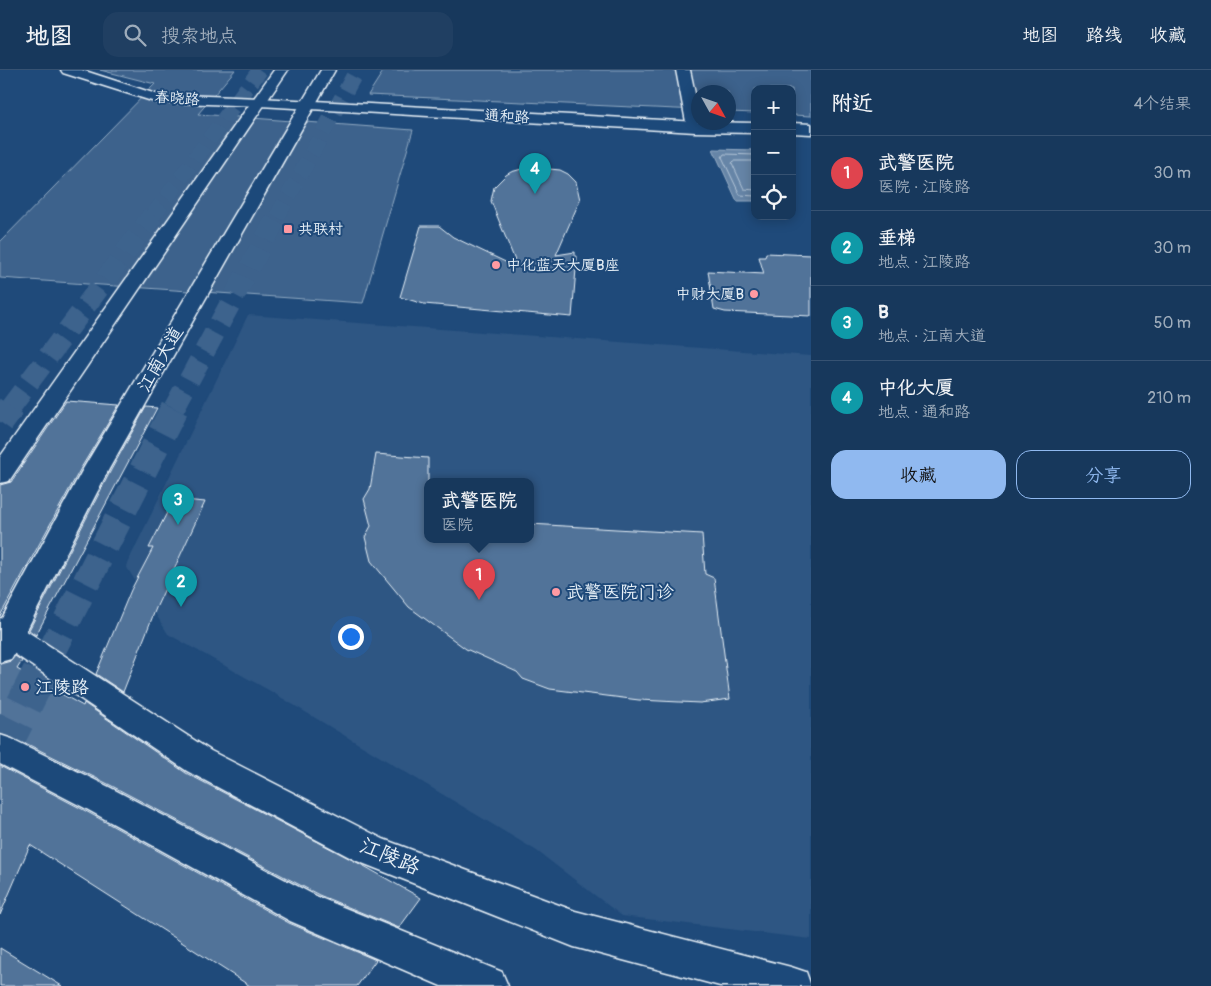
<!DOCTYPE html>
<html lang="zh">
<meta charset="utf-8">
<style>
:root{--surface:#17385c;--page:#203f62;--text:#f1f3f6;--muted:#9eacbb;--line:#365272;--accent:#90b9f0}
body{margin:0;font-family:Pangolin,"LXGW WenKai TC",sans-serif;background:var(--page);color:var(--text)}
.controls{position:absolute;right:15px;top:15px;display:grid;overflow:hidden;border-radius:10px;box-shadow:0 2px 12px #0003}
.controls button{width:45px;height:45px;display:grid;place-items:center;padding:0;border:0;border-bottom:1px solid var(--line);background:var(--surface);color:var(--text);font:25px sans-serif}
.compass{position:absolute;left:691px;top:15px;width:45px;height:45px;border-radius:50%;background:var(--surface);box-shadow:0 2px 12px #0003;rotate:130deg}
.you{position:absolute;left:350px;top:566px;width:18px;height:18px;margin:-12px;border:4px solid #fff;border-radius:50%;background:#1a73e8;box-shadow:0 0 0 8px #1a73e833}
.badge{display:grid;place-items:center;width:32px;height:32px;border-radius:50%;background:var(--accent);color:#fff;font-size:16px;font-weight:700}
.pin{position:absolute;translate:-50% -41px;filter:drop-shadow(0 1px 2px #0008)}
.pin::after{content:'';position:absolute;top:26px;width:18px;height:15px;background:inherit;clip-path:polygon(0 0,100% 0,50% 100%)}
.popup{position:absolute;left:424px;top:408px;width:110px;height:65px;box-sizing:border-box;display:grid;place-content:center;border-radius:10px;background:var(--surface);filter:drop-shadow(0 1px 4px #0005);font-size:16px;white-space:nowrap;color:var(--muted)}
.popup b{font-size:19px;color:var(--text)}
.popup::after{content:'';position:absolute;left:50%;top:100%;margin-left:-10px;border:10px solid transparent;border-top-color:var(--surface)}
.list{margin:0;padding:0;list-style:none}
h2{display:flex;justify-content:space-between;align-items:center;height:65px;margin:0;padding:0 20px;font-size:21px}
h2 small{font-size:16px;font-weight:400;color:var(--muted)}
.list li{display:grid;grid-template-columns:32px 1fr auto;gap:15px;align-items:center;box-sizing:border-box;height:75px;padding:0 20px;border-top:1px solid var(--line)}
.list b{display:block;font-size:19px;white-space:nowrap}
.list p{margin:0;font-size:16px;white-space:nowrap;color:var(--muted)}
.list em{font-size:16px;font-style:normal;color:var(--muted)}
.actions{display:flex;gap:10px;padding:15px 20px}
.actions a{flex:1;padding:11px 0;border:1px solid var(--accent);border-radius:15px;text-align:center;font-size:18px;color:var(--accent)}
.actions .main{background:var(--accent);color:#111}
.icon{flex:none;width:28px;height:28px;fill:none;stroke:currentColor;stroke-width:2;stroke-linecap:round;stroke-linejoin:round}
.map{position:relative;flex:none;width:811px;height:916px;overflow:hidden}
header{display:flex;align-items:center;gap:30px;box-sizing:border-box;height:70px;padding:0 25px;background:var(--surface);border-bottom:1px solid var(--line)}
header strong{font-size:24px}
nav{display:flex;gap:28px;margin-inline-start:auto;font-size:18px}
.search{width:350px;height:45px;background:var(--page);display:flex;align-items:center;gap:12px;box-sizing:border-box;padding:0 18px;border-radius:15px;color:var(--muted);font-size:19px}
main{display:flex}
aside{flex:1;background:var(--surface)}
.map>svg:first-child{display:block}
.built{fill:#2e5683;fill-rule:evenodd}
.green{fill:#3c628c;stroke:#92aac2}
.water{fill:#6685a7;stroke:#9ab0c7}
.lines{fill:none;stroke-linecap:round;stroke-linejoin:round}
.shore{stroke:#b4c6d8;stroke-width:1}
.building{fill:#517399;stroke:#e8f1f8}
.highway-tunnel-far3{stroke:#3d638d;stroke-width:16;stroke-dasharray:16 8;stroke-linecap:butt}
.highway-tunnel-far2{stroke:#3d638d;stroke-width:21;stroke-dasharray:21 11;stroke-linecap:butt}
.highway-tunnel-far1{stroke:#3d638d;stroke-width:28;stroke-dasharray:28 14;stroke-linecap:butt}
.highway-tunnel{stroke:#3d638d;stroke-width:36;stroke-dasharray:36 18;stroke-linecap:butt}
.street-casing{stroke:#e8f1f8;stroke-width:3}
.secondary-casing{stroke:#e8f1f8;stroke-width:3}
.primary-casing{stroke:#e8f1f8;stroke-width:3}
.street{fill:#1f4a7a;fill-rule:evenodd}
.secondary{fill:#1f4a7a;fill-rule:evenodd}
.primary{fill:#1f4a7a;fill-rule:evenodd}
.poi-dot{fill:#ff9aa2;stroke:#1f4a7a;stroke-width:2}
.labels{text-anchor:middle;stroke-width:4;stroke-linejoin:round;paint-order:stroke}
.far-street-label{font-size:15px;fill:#e8f1f8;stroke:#1f4a7a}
.far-poi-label{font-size:15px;fill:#e8f1f8;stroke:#1f4a7a;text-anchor:start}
.street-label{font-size:18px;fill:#e8f1f8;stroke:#1f4a7a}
.poi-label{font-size:18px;fill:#e8f1f8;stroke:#1f4a7a;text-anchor:start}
.near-street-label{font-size:21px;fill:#e8f1f8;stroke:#1f4a7a}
</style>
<header>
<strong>地图</strong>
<div class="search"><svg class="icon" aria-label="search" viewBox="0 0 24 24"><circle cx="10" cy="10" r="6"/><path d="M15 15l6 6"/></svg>搜索地点</div>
<nav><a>地图</a><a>路线</a><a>收藏</a></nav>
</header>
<main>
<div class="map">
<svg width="811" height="916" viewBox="0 0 811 916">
<rect width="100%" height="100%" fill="#1f4a7a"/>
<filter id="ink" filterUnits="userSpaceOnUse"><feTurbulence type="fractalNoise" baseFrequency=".02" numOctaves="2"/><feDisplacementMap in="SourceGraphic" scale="10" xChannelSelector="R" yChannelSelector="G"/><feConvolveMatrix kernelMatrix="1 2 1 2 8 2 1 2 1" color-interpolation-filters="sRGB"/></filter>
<g filter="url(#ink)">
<path class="built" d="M 248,245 L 811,286 L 811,869 L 622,846 L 537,781 L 272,622 L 168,564 L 126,496 ZM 428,411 L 530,411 L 530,469 L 428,469 Z"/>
<path class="green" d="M 100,0 L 235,0 L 198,44 L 413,60 L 363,233 L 0,208 L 0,172 L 155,14 Z
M 384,0 L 811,0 L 811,46 L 792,45 L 792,19 L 755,19 L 755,43 L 729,42 L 728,22 L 698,22 L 698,40 L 368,25 Z"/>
<path class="water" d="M 713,79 L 755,80 L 755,131 L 737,131 Z"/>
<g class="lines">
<path class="shore" d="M 755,85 L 724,84 L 722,87 L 740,125 L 755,126
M 755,91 L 734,91 L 732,93 L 744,119 L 755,120"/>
</g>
<path class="building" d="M 529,97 L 560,100 L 568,104 L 576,112 L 580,130 L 556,185 L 575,182 L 575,187 L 577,187 L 572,247 L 424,234 L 400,227 L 421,156 L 439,156 L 453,167 L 518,198 L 491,131 L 494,117 L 506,105 L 511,102 Z
M 766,183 L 811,185 L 811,246 L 725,242 L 714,239 L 708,201 L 764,204 L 759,187 L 765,187 Z
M 66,331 L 119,335 L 81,398 L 0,546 L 0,415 L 11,412 Z
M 146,337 L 157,338 L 36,565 L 29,560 L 111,400 Z
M 376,384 L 428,388 L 428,469 L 530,469 L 530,454 L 702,464 L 705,504 L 714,508 L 730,629 L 700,633 L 639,630 L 550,619 L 523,609 L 517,602 L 466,579 L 409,537 L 371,491 L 365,467 L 371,456 L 364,429 L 370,419 Z
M 174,429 L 205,432 L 156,538 L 123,622 L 96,604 L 131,520 L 153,478 L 149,478 Z
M 15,586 L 22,591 L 17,599 L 83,636 L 84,633 L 186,703 L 364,796 L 421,828 L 399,858 L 319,825 L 110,715 L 13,667 L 0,663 L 0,594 L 11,591 Z
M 0,696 L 82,739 L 289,853 L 376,890 L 357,916 L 250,916 L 30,775 L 0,845 Z
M 0,878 L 62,916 L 0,916 Z"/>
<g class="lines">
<path class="highway-tunnel-far3" d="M 152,147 L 260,0
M 277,147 L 357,0"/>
<path class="highway-tunnel-far2" d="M 10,338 L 153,145
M 174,338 L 278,145"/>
<path class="highway-tunnel-far1" d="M 0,352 L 11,337
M 48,588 L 175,337"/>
<path class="highway-tunnel" d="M 0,683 L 48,587"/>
<g class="street-casing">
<path id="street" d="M 676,0 L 690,0 L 698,38 L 698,52 L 702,52 L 703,57 L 701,60 L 689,60 L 687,57 Z"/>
</g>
<g class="secondary-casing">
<path id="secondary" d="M 61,0 L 82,0 L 156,24 L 260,28 L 698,52 L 755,53 L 755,63 L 695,62 L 260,36 L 155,32 L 63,3 Z
M 792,53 L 811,54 L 811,64 L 792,63 Z
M 0,548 L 11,551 L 211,681 L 383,769 L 575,841 L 791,897 L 806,902 L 811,916 L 720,916 L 574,877 L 357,791 L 187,701 L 0,574 Z
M 0,665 L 12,669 L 109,717 L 318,827 L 502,902 L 508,916 L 441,916 L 290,851 L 83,737 L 0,694 Z"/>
</g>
<g class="primary-casing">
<path id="primary" d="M 274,0 L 288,0 L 9,411 L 0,413 L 0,387 Z
M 321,0 L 335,0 L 109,399 L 16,581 L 11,589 L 0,592 L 0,552 L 83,399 Z"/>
</g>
<use href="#street" class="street"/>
<use href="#secondary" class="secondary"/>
<use href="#primary" class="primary"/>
</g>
</g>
<g class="poi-dot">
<rect x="283" y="154" width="10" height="10" rx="2.5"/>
<circle cx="496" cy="195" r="5"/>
<circle cx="754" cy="224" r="5"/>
<circle cx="556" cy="522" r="5"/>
<circle cx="25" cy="617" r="5"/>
</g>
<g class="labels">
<g class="far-street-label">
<text transform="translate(177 28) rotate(4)" y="5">春晓路</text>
<text transform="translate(507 46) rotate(3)" y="5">通和路</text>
</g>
<g class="far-poi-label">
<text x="298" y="164">共联村</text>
<text x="506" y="200">中化蓝天大厦B座</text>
<text x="744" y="229" text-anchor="end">中财大厦B</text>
</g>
<g class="street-label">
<text transform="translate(160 289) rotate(-60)" y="6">江南大道</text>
</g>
<g class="poi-label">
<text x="566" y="528">武警医院门诊</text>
<text x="35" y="623">江陵路</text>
</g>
<g class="near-street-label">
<text transform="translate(390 786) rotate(23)" y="7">江陵路</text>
</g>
</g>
</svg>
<div class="controls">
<button>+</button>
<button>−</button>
<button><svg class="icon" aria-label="locate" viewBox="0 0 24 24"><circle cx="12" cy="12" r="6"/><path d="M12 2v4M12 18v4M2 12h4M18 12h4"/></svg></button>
</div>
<svg class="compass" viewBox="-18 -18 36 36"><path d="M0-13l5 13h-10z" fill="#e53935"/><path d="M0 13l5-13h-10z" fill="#9eacbb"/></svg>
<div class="you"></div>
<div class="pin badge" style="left:479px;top:530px;background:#e0444e">1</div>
<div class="popup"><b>武警医院</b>医院</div>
<div class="pin badge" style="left:181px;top:537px;background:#0f9aa8">2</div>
<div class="pin badge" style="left:178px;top:455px;background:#0f9aa8">3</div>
<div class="pin badge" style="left:535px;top:124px;background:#0f9aa8">4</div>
</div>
<aside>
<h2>附近<small>4个结果</small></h2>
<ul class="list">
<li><span class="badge" style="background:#e0444e">1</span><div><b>武警医院</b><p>医院 · 江陵路</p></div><em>30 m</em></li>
<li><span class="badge" style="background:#0f9aa8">2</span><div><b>垂梯</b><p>地点 · 江陵路</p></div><em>30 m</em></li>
<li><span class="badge" style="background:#0f9aa8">3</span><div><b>B</b><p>地点 · 江南大道</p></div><em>50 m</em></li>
<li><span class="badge" style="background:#0f9aa8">4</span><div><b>中化大厦</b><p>地点 · 通和路</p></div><em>210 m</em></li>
</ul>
<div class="actions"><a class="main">收藏</a><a>分享</a></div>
</aside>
</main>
